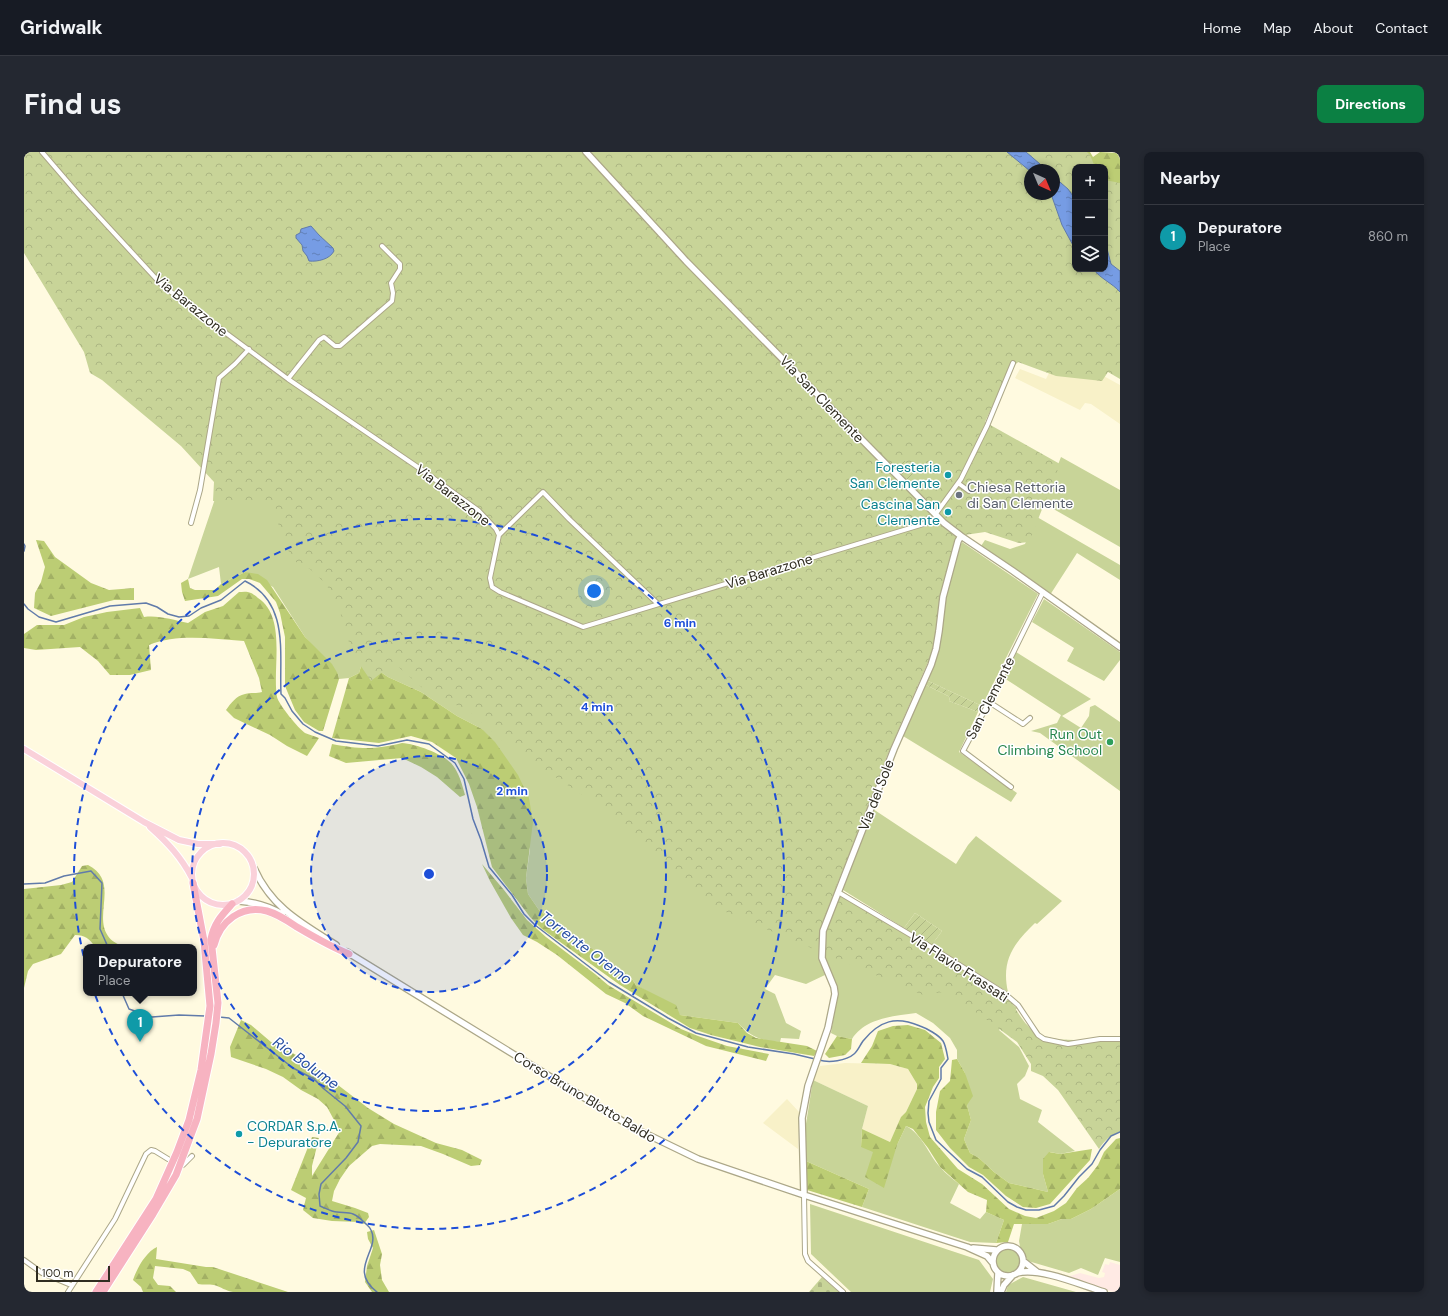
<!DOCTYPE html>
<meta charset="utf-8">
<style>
:root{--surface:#171b24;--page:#242831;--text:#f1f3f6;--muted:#9ea1a6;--line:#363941;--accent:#0b8043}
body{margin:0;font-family:"DM Sans",sans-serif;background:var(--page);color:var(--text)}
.controls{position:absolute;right:12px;top:12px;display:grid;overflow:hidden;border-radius:8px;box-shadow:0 2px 6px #0003}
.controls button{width:36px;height:36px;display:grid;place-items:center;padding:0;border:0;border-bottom:1px solid var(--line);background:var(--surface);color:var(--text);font:20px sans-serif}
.compass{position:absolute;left:1000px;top:12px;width:36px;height:36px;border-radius:50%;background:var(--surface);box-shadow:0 2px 6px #0003;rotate:136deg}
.scale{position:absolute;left:12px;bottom:10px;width:74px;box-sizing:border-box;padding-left:4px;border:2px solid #302d21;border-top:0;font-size:11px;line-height:14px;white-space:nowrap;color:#302d21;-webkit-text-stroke:3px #fff;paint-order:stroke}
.you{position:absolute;left:570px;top:439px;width:14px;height:14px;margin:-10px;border:3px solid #fff;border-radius:50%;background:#1a73e8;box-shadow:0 0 0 6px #1a73e833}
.badge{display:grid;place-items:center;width:26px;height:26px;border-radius:50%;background:var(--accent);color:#fff;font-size:13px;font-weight:700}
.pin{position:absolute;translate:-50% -33px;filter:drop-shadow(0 1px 2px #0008)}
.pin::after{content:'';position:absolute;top:21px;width:14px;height:12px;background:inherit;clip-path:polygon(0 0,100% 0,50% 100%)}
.popup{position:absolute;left:59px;top:792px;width:114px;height:52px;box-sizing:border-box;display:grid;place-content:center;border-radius:8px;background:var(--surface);filter:drop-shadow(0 1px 3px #0005);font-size:13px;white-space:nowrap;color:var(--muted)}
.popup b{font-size:15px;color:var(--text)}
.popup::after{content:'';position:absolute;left:50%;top:100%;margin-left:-8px;border:8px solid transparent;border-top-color:var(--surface)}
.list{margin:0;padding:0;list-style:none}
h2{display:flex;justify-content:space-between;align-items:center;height:52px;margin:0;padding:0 16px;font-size:17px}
h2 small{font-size:13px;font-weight:400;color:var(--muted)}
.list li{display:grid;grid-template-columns:26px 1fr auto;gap:12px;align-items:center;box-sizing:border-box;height:64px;padding:0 16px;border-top:1px solid var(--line)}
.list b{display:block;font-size:15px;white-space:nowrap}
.list p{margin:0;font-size:13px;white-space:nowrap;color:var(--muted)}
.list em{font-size:13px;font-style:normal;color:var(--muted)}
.icon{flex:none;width:22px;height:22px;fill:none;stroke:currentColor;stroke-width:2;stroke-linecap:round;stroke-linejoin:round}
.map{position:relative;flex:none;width:1096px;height:1140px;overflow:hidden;border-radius:8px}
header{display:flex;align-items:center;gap:24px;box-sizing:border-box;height:56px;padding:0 20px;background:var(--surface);border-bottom:1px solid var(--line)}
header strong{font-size:19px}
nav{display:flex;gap:22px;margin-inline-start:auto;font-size:14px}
.intro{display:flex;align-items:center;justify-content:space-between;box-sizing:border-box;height:96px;padding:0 24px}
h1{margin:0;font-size:28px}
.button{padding:10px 18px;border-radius:8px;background:var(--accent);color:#fff;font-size:14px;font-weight:700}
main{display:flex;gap:24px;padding:0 24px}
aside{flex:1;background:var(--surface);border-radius:8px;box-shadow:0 2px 6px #0003}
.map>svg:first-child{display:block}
.commercial{fill:#ffeae4}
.built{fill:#f8f1c8}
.grass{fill:#c8d498}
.forest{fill:url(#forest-firs)}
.cemetery{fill:url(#cemetery-stones)}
.park{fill:url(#park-crowns);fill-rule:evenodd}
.garden{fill:url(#garden-furrows)}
.water{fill:url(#water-ripples);stroke:#617baa}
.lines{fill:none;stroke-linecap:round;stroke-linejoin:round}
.stream{stroke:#617baa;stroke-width:1.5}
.street-casing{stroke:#aca788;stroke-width:6}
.secondary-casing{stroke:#aca788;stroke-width:8}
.primary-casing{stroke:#fff;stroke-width:8}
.highway-casing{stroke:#fff;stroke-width:9}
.street{stroke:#fff;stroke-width:4}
.secondary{stroke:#fff;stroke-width:5.5}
.primary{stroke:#fad1da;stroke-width:6}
.highway{stroke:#f7b3c1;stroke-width:7}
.ring{fill:none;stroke:#1d4ed8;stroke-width:2;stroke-dasharray:7 5}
.culture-dot{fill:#0f9aa8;stroke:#fff;stroke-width:1.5}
.worship-dot{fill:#6b7280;stroke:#fff;stroke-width:1.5}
.leisure-dot{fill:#2e9e5b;stroke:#fff;stroke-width:1.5}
.labels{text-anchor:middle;stroke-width:3;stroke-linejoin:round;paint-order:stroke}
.street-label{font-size:14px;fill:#302d21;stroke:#fff}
.culture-label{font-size:14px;fill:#0d838f;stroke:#fff;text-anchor:end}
.worship-label{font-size:14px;fill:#5b616d;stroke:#fff;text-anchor:start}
.leisure-label{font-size:14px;fill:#27864d;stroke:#fff;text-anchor:end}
.water-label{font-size:15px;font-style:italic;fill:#244da2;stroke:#fff}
.centre{fill:#1d4ed8;stroke:#fff;stroke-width:2}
.ring-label{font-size:12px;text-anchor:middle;font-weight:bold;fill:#1d4ed8;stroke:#fff;stroke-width:3;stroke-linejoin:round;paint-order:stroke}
</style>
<header>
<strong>Gridwalk</strong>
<nav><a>Home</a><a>Map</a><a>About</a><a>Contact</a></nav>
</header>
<div class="intro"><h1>Find us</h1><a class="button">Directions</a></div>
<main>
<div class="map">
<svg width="1096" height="1140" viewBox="0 0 1096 1140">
<defs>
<pattern id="forest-firs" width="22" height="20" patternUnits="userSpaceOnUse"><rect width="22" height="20" fill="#bccd74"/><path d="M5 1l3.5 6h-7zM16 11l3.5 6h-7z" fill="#a2b064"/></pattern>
<pattern id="cemetery-stones" width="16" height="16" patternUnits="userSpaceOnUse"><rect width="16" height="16" fill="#c8d498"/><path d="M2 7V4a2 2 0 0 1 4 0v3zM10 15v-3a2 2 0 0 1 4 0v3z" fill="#acb683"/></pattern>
<pattern id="park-crowns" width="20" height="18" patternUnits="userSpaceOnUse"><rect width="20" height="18" fill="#c8d498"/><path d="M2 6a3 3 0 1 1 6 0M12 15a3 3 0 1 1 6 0" fill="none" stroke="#acb683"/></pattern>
<pattern id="garden-furrows" width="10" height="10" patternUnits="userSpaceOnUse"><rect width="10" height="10" fill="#c8d498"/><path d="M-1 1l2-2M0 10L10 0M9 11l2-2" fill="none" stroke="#acb683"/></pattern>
<pattern id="water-ripples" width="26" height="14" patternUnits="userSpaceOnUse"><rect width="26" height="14" fill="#769ce4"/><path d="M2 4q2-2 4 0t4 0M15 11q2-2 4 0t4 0" fill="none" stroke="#6180b8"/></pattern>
</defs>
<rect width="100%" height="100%" fill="#fffae0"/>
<path class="commercial" d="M 1086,1110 L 1096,1113 L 1096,1140 L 1089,1140 L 1047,1127 L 1046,1124 L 1056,1121 L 1075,1126 L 1080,1125 L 1081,1121 L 1078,1120 L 1081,1112 L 1085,1113 Z"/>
<path class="built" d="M 996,217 L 1022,227 L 1026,219 L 1076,222 L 1096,233 L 1096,272 L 1067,252 L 1061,251 L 1056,258 L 991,226 Z
M 821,911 L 866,912 L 884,917 L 893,932 L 893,937 L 882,960 L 877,966 L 866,990 L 838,977 L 844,954 L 789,928 L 796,914 Z
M 763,947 L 776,961 L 775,972 L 774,997 L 739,971 Z"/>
<path class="grass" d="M 185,298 L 795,789 L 795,807 L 801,823 L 782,832 L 751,823 L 741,837 L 751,842 L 762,871 L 777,879 L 775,887 L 757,886 L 756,890 C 736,888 728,886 714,871 L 656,863 L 626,841 L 612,833 L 606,824 L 587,812 L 569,797 L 551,790 L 545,778 L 528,769 L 515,758 L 504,742 L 502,726 L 506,697 L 458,577 L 433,564 L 397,540 L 364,525 L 339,508 L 335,521 L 325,526 L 315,527 L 314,522 L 281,485 L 249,435 L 221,420 L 197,432 L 195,415 L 164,427 L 196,332 Z
M 1037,305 L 1096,338 L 1096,395 L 1019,351 Z
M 1013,365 L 1096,413 L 1096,428 L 1053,401 L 1026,443 L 957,394 L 961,388 L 986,397 L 1001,392 Z
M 938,390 L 1014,442 L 958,554 L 902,528 L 911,507 L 919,453 L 935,397 Z
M 1020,447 L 1096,500 L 1096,508 L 1080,529 L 1043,509 L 1050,496 L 1008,470 Z
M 992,500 L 1067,547 L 1038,564 L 1057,576 L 1065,564 L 1066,555 L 1071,553 L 1096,570 L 1096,639 L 1016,581 L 1007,579 L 1033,571 L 1037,563 L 980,526 Z
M 900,532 L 926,545 L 925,549 L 954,560 L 935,600 L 993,641 L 987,650 L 879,584 Z
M 849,657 L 932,712 L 944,693 L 952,684 L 1038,749 L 1013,772 L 1011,771 C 989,792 977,809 984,840 L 907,794 L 918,779 L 891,761 L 880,776 L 819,738 L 818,736 Z
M 800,797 L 979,846 L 993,856 L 975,878 L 995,895 L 1005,914 L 1001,924 L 993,932 L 996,947 L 1018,958 L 1014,970 L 1051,999 L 1036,1002 L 1026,1000 L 1019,1022 L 1024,1040 L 985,1031 L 970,1020 L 955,1006 L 946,1001 L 940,987 L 947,968 L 943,953 L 941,921 L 933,907 L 933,898 L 926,886 L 909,871 L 892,861 C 870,864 841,866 828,887 L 813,884 L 807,881 L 813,843 L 800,805 Z
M 789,928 L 844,954 L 838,977 L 837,994 L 873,993 L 882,974 C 899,983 904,1002 916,1015 C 922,1022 929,1027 935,1032 L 926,1051 L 956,1067 L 962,1060 L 980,1068 L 972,1091 L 946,1090 L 838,1055 L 845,1037 L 782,1009 L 781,978 Z
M 1096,1037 L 1096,1110 L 1081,1106 L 1074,1123 L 1057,1116 L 1045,1121 L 1004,1109 L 996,1095 L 995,1089 L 998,1072 L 1024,1072 L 1038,1067 L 1047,1067 L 1067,1057 Z
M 786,1052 L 955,1108 L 969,1127 L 966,1140 L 827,1140 L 787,1102 Z
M972 1109a12 12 0 1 1 24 0a12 12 0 1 1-24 0Z
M 999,1125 L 1052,1140 L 982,1140 L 984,1133 Z"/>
<path class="forest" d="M 1002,0 L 1066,0 L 1069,5 L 1076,0 L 1093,1 L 1096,7 L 1096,119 L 1081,89 L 1081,15 L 1051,15 L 1030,18 Z
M 12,388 L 20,389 L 31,405 L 67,431 L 85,438 L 110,436 L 110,448 L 90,448 L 27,464 L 10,456 L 11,441 L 17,430 L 21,415 Z
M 221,420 L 234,422 L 243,428 L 281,485 L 308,512 L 314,522 L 315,527 L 299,579 L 295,579 L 280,570 L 271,558 L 261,534 L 261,485 L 256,461 L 252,450 L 236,431 L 225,427 L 218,427 L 194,444 L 161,449 L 158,440 L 157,431 L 164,427 L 166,436 L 171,438 L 191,438 L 197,432 Z
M 215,440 C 218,440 223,439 227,441 C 229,442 232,444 234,446 C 263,465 248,516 253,545 C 255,553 274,576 281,581 C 285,583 291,584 295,586 L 283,604 L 263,594 L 246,583 L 210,566 L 202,558 C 207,551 212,544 221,542 C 227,540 232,542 238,540 L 235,526 L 220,489 C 189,487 154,481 125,493 L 127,518 L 106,523 L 86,523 L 74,509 L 56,495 L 12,498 L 0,496 L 0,482 L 13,473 L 40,473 L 60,465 L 83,460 L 116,456 L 120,465 C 135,463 149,468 164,471 L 181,460 L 199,454 Z
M 339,508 L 364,525 L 397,540 L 433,564 L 458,577 L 471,590 L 494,623 L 505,646 L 509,670 L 502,726 L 504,742 L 515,758 L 528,769 L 545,778 L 551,790 L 569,797 L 587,812 L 606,824 L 612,833 L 652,853 L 656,863 L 714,871 L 723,881 L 732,886 L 783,894 L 793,899 L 790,904 L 736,895 L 687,883 L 666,876 L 596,833 L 518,777 L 506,765 L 468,715 L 453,655 L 445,632 L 432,606 L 408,590 L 387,584 L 355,591 L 308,586 L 325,526 L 335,521 Z
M 378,591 C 392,592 417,601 427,611 C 435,620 438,632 441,643 L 436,645 L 413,625 L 397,615 L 378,606 L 322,611 L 305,604 L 308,592 C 335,597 351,598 378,591 Z
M 458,712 L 480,738 L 503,768 L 522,785 L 571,822 L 584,833 L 657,877 L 674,884 L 703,894 L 745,902 L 742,909 L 682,894 L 619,864 L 601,851 L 582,842 L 533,803 L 513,790 L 499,783 L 487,766 L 466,729 Z
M 64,713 C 96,729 69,763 84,784 C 87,789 94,792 99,795 L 71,795 C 66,787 61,783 51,783 L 37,802 L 9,812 L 4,819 L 0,836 L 0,737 L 37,733 L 48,730 L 58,714 Z
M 217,868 L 227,873 L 247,890 L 280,907 L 344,956 L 370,972 L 412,991 L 438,998 L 458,1008 L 456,1013 L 447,1014 L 419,1002 L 397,994 L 356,992 L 348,994 L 325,1014 L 316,1027 L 310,1039 L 308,1049 L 331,1056 L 344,1061 L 345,1065 L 340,1072 L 335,1070 L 308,1069 L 289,1066 L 279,1058 L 282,1046 L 267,1038 L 288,985 L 295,986 L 288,1014 L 288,1024 L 316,979 L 303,955 L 294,947 L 277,938 L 259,925 L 242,917 L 207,905 L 206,895 Z
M 884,873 L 901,878 L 917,891 L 921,907 L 915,915 L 915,926 L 909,935 L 901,955 L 902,970 L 906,985 L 934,1017 L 958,1032 L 985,1057 L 1001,1064 L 1012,1066 L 1030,1059 L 1042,1051 L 1053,1036 L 1064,1026 L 1074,1013 L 1080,1000 L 1092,987 L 1096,986 L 1096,1037 L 1067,1057 L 1047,1067 L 1038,1067 L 1024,1072 L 990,1072 L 984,1090 L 972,1091 L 980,1068 L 962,1060 L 963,1048 L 944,1040 L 916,1015 L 904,996 L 889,977 L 882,974 L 873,993 L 860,1036 L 841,1025 L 849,1000 L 837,995 L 838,977 L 866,990 L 877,965 L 882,960 L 893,937 L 893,932 L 884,917 L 866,912 L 837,911 L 848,894 L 854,879 L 869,874 Z
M 813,884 L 828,887 L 827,897 L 821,903 L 805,906 L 801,902 Z
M 933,907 L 941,921 L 949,944 L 943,953 L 947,968 L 940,987 L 946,1001 L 955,1006 L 970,1020 L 985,1031 L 1024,1040 L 1019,1022 L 1019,1007 L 1025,1000 L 1036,1002 L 1068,997 L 1066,1008 L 1026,1052 L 1012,1056 L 999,1055 L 982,1044 L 959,1023 L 945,1015 L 926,996 L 912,978 L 912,960 L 916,939 L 926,929 L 928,908 Z
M 782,1009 L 845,1037 L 838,1055 L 783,1038 Z
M 350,1078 L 358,1102 L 356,1113 L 358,1128 L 365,1140 L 348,1140 L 341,1130 L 343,1114 L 349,1096 L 344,1087 L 343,1080 Z
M 133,1095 L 132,1107 L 182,1115 L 189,1115 L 264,1140 L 209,1140 C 202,1139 197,1135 190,1133 C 185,1132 179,1133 174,1132 L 166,1120 L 159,1117 L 131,1114 L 129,1126 L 134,1133 L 146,1134 L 152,1140 L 119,1140 L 117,1135 L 109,1128 C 113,1116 122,1100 133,1095 Z"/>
<path class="cemetery" d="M 798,1125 L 815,1140 L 785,1140 Z"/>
<path class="park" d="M 0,0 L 1063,0 L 1066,3 L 1071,15 L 1051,15 L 1051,117 L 1081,117 L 1081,28 L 1096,31 L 1096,227 L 1084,220 L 1078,229 L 1032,224 L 994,210 L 985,218 L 961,270 L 1036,312 L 1005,390 L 995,391 L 961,380 L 934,384 L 915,450 L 915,469 L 911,494 L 863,604 L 843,660 L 812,735 L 983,842 C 991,855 999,873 1013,881 C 1033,892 1073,887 1096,887 L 1096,980 C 1087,982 1080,989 1075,997 L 1034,938 L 1019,924 L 1007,919 L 1007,912 L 993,890 L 956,863 L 919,840 L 899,843 L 683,752 L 572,652 L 483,593 L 445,559 L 402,539 L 370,511 L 347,529 L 328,501 L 315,456 L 302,432 L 286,417 L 272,410 L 257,388 L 251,352 L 189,349 L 190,330 L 157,294 L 78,228 L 66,221 L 60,200 L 0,101 ZM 1006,18 L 1030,18 L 1030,42 L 1006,42 Z"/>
<path class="garden" d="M 876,305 L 895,322 L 885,333 L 867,314 Z
M 902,528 L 958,554 L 954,560 L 925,549 L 926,545 L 900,532 Z
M 891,761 L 918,779 L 907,794 L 880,776 Z"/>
<path class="water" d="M 983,0 L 1002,0 L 1023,18 L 1006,18 L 1006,19 Z
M 1030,25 L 1044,37 L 1051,47 L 1051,97 L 1038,73 L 1027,42 L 1030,42 Z
M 287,74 L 295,83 L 309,96 L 310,99 C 306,107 294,110 285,109 L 283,104 L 279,99 L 278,93 L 272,86 L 272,83 L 276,81 L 277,77 Z
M 1081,89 L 1087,112 L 1096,119 L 1096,140 C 1088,131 1077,127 1069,117 L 1081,117 Z"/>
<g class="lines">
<path class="stream" d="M 0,392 L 1,394 L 0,399
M 0,452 L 4,457 L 15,465 L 32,470 L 86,454 L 122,451 L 133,455 L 144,462 L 155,465 L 165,464 L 177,456 L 197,448 L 221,429 C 266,451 255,502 257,542 L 261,546 L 268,559 L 279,572 L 291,580 L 312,589 L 354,594 L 383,588 L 405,592 L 431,611 L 440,627 L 449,667 L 457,688 L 465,715 L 488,743 L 500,762 L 511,773 L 585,830 L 644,866 L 672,881 L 724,895 L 770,902 L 791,907
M 0,732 L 21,731 L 40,724 L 67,719 L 78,731 L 76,777 L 84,795
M 98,841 L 105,857 L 128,865 L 155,863 L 181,864
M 195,865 L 205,866 L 269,916 L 290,927 L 300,937 L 321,954 L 337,974 L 334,990 L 322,1006 L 297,1032 L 295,1042 L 296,1054 C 301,1056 308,1060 313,1060 C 318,1061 324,1060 329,1062 C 334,1064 337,1067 341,1071 C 343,1073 346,1075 347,1078 C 357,1098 323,1117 353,1140
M 795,908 C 805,911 822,909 830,902 C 834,899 836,893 839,889 C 856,868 872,864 896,874 C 902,876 915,883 919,889 C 922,894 923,902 924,907 L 917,916 L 917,927 L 905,949 L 904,961 L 905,970 L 912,988 L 943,1017 L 958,1025 L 984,1050 L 993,1055 L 1002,1058 L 1015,1058 L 1030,1054 L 1040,1044 L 1055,1025 L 1068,1012 L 1076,998 L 1087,984 L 1096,980"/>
<g class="street-casing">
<path id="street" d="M 18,0 L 55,43 L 137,132 L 156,147 L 264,227 L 395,316 L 455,359 L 472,377 L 475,383 L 466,426 L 468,435 L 476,440 L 559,475 L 903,371 L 914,365
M 264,227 L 295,188 L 300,185 L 311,194 L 316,194 L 368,149 L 369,141 L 367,131 L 376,117 L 376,112 L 358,94
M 934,331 L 945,339
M 911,363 L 937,327 L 963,274 L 989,211
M 167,371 L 176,338 L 195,226 L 211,212 L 225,197
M 475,383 L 519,340 L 545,367 L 634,452
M 965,550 L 999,572 L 1006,566
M 987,635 L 939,599 L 965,550 L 1019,440
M 814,740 L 902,792 L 980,841 L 994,853 L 1014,883 L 1020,887 L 1044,892 L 1076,887 L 1096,887
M 159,1013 L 168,1004
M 780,1043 L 781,1102 L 784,1109 L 819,1140
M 0,1108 L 18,1121 L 47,1133
M 44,1140 L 91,1067 L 122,1002 L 127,998 L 131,999 L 144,1007"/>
</g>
<g class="secondary-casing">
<path id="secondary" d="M 562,0 L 662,109 L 920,371 L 937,384 L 989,419 L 1096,495
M 230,716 C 247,755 277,771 312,793
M 215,749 C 231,750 244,754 258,762
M 323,800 L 608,975 L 674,1007 L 780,1043 L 943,1095 L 963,1104 L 968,1110
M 780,1043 L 778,966 L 784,934 L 804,876 L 811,842 L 810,835 L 798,806 L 799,779 L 870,597 L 907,513 L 912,497 L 915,479 L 919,445 L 934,389 L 937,384
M969 1109a15 15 0 1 1 30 0a15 15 0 1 1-30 0Z
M 949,1096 L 972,1098
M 999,1109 L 1013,1120
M 993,1121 C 1016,1115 1057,1133 1080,1140
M 973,1140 L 974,1121
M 977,1140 L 980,1133 L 989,1123"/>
</g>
<g class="primary-casing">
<path id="primary" d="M 0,597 L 120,670 L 155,688 L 174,692 L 196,692
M 126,675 C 144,691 157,705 168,726
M168 722a31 31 0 1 1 62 0a31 31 0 1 1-62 0Z"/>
</g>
<g class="highway-casing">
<path id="highway" d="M 190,793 C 196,770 217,752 243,759 C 254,762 264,769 273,775 C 290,785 307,795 325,802
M 72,1140 L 132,1047 L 153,1000 L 165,968 L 177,918 L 186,854 L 180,789 L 169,731
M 79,1140 L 129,1062 L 152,1023 L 173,967 L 187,902 L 192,871 L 194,851 L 187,787 C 190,771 198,763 208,752"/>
</g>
<use href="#street" class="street"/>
<use href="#secondary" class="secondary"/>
<use href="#primary" class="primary"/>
<use href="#highway" class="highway"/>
</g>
<circle cx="405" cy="722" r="118" fill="#1d4ed8" fill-opacity=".12"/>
<g class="ring">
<circle cx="405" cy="722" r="118"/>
<circle cx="405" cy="722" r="237"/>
<circle cx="405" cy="722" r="355"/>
</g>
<g class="culture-dot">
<circle cx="924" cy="323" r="4"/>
<circle cx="924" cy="360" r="4"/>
<circle cx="215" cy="982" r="4"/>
</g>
<circle class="worship-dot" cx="935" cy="343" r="4"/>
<circle class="leisure-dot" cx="1086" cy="590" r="4"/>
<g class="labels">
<g class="street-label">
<text transform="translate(167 153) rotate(39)" y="5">Via Barazzone</text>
<text transform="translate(798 247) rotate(46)" y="5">Via San Clemente</text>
<text transform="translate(429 343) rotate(38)" y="5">Via Barazzone</text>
<text transform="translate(745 419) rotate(-17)" y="5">Via Barazzone</text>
<text transform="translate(966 546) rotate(-63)" y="5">San Clemente</text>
<text transform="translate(852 643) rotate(-69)" y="5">Via del Sole</text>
<text transform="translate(935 815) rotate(33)" y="5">Via Flavio Frassati</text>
<text transform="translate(561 945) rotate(31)" y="5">Corso Bruno Blotto Baldo</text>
</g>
<g class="culture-label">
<text x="916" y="320">Foresteria<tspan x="916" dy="16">San Clemente</tspan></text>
<text x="916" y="357">Cascina San<tspan x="916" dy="16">Clemente</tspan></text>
<text x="223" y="979" text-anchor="start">CORDAR S.p.A.<tspan x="223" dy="16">- Depuratore</tspan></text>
</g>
<g class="worship-label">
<text x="943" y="340">Chiesa Rettoria<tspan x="943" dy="16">di San Clemente</tspan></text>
</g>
<g class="leisure-label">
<text x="1078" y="587">Run Out<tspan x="1078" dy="16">Climbing School</tspan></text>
</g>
<g class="water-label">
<text transform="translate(562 796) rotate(37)" y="5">Torrente Oremo</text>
<text transform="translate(282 911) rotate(36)" y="5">Rio Bolume</text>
</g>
</g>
<circle cx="405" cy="722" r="6" class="centre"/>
<g class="ring-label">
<text x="656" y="475">6 min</text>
<text x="573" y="559">4 min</text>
<text x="488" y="643">2 min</text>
</g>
</svg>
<div class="controls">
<button>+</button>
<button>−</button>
<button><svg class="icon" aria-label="layers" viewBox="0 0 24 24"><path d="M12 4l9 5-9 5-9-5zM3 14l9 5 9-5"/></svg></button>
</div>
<svg class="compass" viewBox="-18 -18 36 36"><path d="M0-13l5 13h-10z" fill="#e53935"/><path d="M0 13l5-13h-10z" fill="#9ea1a6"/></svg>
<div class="scale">100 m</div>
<div class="you"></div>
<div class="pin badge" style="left:116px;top:890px;background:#0f9aa8">1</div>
<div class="popup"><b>Depuratore</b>Place</div>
</div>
<aside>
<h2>Nearby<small></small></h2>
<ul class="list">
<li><span class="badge" style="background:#0f9aa8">1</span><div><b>Depuratore</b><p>Place</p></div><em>860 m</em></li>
</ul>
</aside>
</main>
